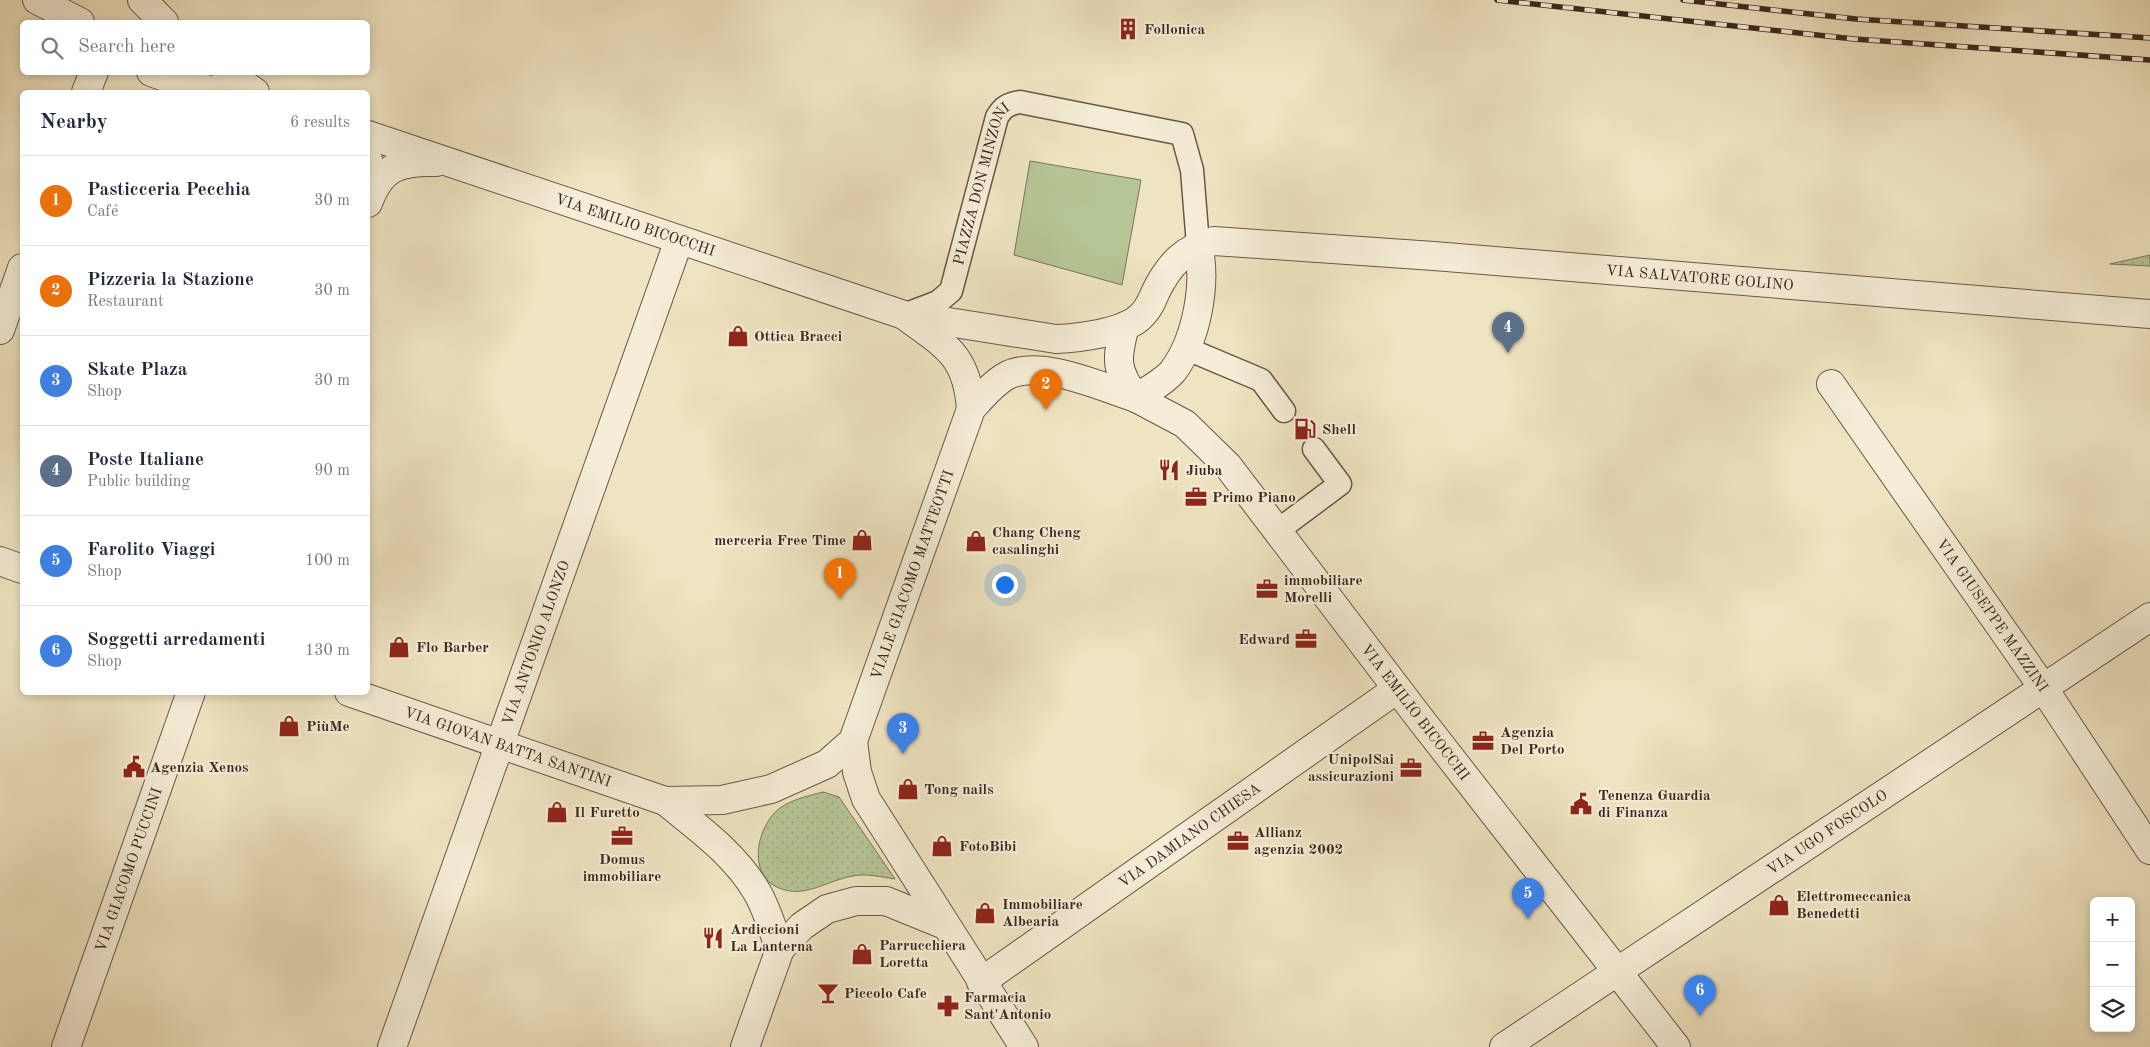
<!DOCTYPE html>
<meta charset="utf-8">
<style>
:root{--surface:#fff;--page:#f6f6f7;--text:#1f2937;--muted:#747a83;--line:#e0e1e3;--accent:#2563eb}
body{margin:0;font-family:"Old Standard TT",serif;background:var(--page);color:var(--text)}
.controls{position:absolute;right:15px;bottom:15px;display:grid;overflow:hidden;border-radius:8px;box-shadow:0 2px 8px #0003}
.controls button{width:45px;height:45px;display:grid;place-items:center;padding:0;border:0;border-bottom:1px solid var(--line);background:var(--surface);color:var(--text);font:25px sans-serif}
.you{position:absolute;left:1004px;top:584px;width:18px;height:18px;margin:-12px;border:4px solid #fff;border-radius:50%;background:#1a73e8;box-shadow:0 0 0 8px #1a73e833}
.badge{display:grid;place-items:center;width:32px;height:32px;border-radius:50%;background:var(--accent);color:#fff;font-size:16px;font-weight:700}
.pin{position:absolute;translate:-50% -41px;filter:drop-shadow(0 1px 2px #0008)}
.pin::after{content:'';position:absolute;top:26px;width:18px;height:15px;background:inherit;clip-path:polygon(0 0,100% 0,50% 100%)}
.list{margin:0;padding:0;list-style:none}
h2{display:flex;justify-content:space-between;align-items:center;height:65px;margin:0;padding:0 20px;font-size:21px}
h2 small{font-size:16px;font-weight:400;color:var(--muted)}
.list li{display:grid;grid-template-columns:32px 1fr auto;gap:15px;align-items:center;box-sizing:border-box;height:90px;padding:0 20px;border-top:1px solid var(--line)}
.list b{display:block;font-size:19px;white-space:nowrap}
.list p{margin:0;font-size:16px;white-space:nowrap;color:var(--muted)}
.list em{font-size:16px;font-style:normal;color:var(--muted)}
.icon{flex:none;width:28px;height:28px;fill:none;stroke:currentColor;stroke-width:2;stroke-linecap:round;stroke-linejoin:round}
.map{position:relative;flex:none;width:2150px;height:1047px;overflow:hidden}
.search{position:absolute;background:var(--surface);box-shadow:0 2px 8px #0003;left:20px;top:20px;width:350px;height:55px;display:flex;align-items:center;gap:12px;box-sizing:border-box;padding:0 18px;border-radius:8px;color:var(--muted);font-size:19px}
.panel{position:absolute;background:var(--surface);box-shadow:0 2px 8px #0003;left:20px;top:90px;width:350px;height:605px;border-radius:8px}
.map>svg:first-child{display:block}
.grass{fill:url(#grass-dots);stroke:#78765a}
.garden{fill:#b6c595;stroke:#78765a}
.lines{fill:none;stroke-linecap:round;stroke-linejoin:round}
.service-casing{stroke:#685748;stroke-width:25}
.minor-casing{stroke:#685748;stroke-width:30}
.tertiary-casing{stroke:#685748;stroke-width:30}
.service{stroke:#f5edd7;stroke-width:22}
.minor{stroke:#f5edd7;stroke-width:28}
.tertiary{stroke:#f5edd7;stroke-width:28}
.rail-casing{stroke:#3b2820;stroke-width:5.5}
.rail{stroke:#f5edd7;stroke-width:4;stroke-dasharray:11;stroke-linecap:butt}
.labels{text-anchor:middle;stroke-width:4.5;stroke-linejoin:round;paint-order:stroke}
.poi-label{font-size:15px;font-weight:bold;fill:#3b2820;stroke:#f5edd7;text-anchor:start}
.street-label{font-size:15px;fill:#3b2820;stroke:#f5edd7}
</style>
<div class="map">
<svg width="2150" height="1047" viewBox="0 0 2150 1047">
<defs>
<pattern id="grass-dots" width="8" height="8" patternUnits="userSpaceOnUse" patternTransform="scale(1.25)"><rect width="8" height="8" fill="#b6c595"/><path d="M2 2h.1M6 6h.1" fill="none" stroke="#9da980" stroke-width="1.8" stroke-linecap="round"/></pattern>
</defs>
<rect width="100%" height="100%" fill="#efe4c1"/>
<filter id="stains"><feTurbulence type="fractalNoise" baseFrequency=".004" numOctaves="4"/><feColorMatrix values="0 0 0 0 .2 0 0 0 0 .09 0 0 0 0 .02 0 0 0 .5 -.17"/></filter>
<radialGradient id="worn" r=".72"><stop offset=".6" stop-color="#630" stop-opacity="0"/><stop offset="1" stop-color="#630" stop-opacity=".3"/></radialGradient>
<path class="grass" d="M 2150,255 L 2150,266 L 2110,264 Z
M 823,792 L 839,797 L 895,879 C 881,877 866,873 853,876 C 828,880 805,899 779,888 C 746,875 757,825 780,808 C 793,799 808,796 823,792 Z"/>
<path class="garden" d="M 1030,161 L 1141,180 L 1122,285 L 1014,255 Z"/>
<g class="lines">
<g class="service-casing">
<g id="service">
<path id="s1" d="M 904,315 L 938,302 L 951,291 L 997,117 C 1003,107 1008,104 1020,102 L 1182,134 L 1192,170 L 1198,245"/>
<path d="M 1185,348 L 1261,380 L 1284,411"/>
<path d="M 1277,531 L 1340,484 L 1314,449"/>
</g>
</g>
<g class="minor-casing">
<g id="minor">
<path d="M 142,0 L 164,22"/>
<path d="M 226,72 L 255,92"/>
<path d="M 86,92 L 94,72"/>
<path d="M 0,330 L 22,268"/>
<path id="s2" d="M 1831,384 L 2044,689 L 2150,850"/>
<path id="s3" d="M 1136,398 L 1185,424 L 1228,466 L 1418,716 L 1676,1047"/>
<path d="M 853,741 L 857,772 L 866,799 L 1024,1047"/>
<path d="M 665,801 C 698,828 735,854 757,892 C 767,909 773,931 780,949"/>
<path id="s4" d="M 981,982 L 1397,689"/>
<path id="s5" d="M 66,1047 L 191,692"/>
<path id="s6" d="M 392,1047 L 679,240"/>
<path d="M 745,1047 L 780,949 L 802,926 L 827,909 L 856,901 L 886,901 L 945,925"/>
<path id="s7" d="M 1504,1047 L 2150,617"/>
</g>
</g>
<g class="tertiary-casing">
<g id="tertiary">
<path d="M 37,0 L 80,22"/>
<path d="M 151,72 L 187,85 L 220,92"/>
<path id="s8" d="M 368,135 L 904,315 L 1056,339 C 1079,338 1123,333 1140,317 C 1148,310 1152,301 1156,291 C 1169,265 1184,248 1214,241 L 1434,256 L 2150,314"/>
<path d="M 368,160 L 374,184"/>
<path d="M 368,203 C 381,167 399,161 436,162"/>
<path d="M 905,316 C 946,346 967,355 971,409"/>
<path d="M 1125,326 C 1116,359 1115,370 1136,398"/>
<path d="M 0,561 L 22,569"/>
<path id="s9" d="M 349,692 L 665,801 L 722,800 L 771,789 L 827,764 L 853,741 L 971,409 C 982,397 993,383 1008,375 C 1041,359 1102,387 1136,398 C 1148,390 1164,382 1173,371 C 1197,339 1207,283 1198,245"/>
</g>
</g>
<use href="#service" class="service"/>
<use href="#minor" class="minor"/>
<use href="#tertiary" class="tertiary"/>
<g class="rail-casing">
<path id="rail" d="M 1497,0 L 1854,39 L 2150,60
M 1683,0 L 1856,19 L 2150,38"/>
</g>
<use href="#rail" class="rail"/>
</g>
<defs>
<g id="building-bare" transform="scale(1.725)"><path d="M-4-6H4V6H1V3H-1V6H-4ZM-2.5-4.3h1.7v1.8h-1.7ZM.8-4.3h1.7v1.8H.8ZM-2.5-1h1.7V.8h-1.7ZM.8-1h1.7V.8H.8Z" fill="#8f2418" stroke="#f5edd7" stroke-width="2.5" paint-order="stroke"/></g>
<g id="shop-bare" transform="scale(1.725)"><path d="M-5-2.5h2.3a2.7 3.5 0 0 1 5.4 0H5L5.5 6h-11ZM-1.5-2.5h3a1.5 2.3 0 0 0-3 0Z" fill="#8f2418" stroke="#f5edd7" stroke-width="2.5" paint-order="stroke"/></g>
<g id="fuel-bare" transform="scale(1.725)"><path d="M-5.5-6h7V0h2V4h1.3V-2.5L3-4.5l.8-.8L6-3V5H2.5V1h-1V6h-7ZM-4.2-4.7v3.2H.2V-4.7Z" fill="#8f2418" stroke="#f5edd7" stroke-width="2.5" paint-order="stroke"/></g>
<g id="restaurant-bare" transform="scale(1.725)"><path d="M-5-6h1v4h1v-4h1v4h1v-4h1v5L-1.5 .5V6h-2V.5L-5-1ZM5-6V6H3V1.5H1.5Q1.5-4 5-6Z" fill="#8f2418" stroke="#f5edd7" stroke-width="2.5" paint-order="stroke"/></g>
<g id="office-bare" transform="scale(1.725)"><path d="M-6-3h4V-5.5h4V-3h4V5H-6ZM-1-4.5V-3h2v-1.5ZM-6 0V1H6V0Z" fill="#8f2418" stroke="#f5edd7" stroke-width="2.5" paint-order="stroke"/></g>
<g id="civic-bare" transform="scale(1.725)"><path d="M-.6-6.5H3V-4.5H.6V-3L4-1V1h2V6H-6V1h2V-1L-.6-3ZM-1.2 2.5V6h2.4V2.5Z" fill="#8f2418" stroke="#f5edd7" stroke-width="2.5" paint-order="stroke"/></g>
<g id="bar-bare" transform="scale(1.725)"><path d="M-6-5H6L.8 .8V4.5H3.5V6h-7V4.5H-.8V.8Z" fill="#8f2418" stroke="#f5edd7" stroke-width="2.5" paint-order="stroke"/></g>
<g id="pharmacy-bare" transform="scale(1.725)"><path d="M-2-6h4v4h4v4h-4v4h-4v-4h-4v-4h4Z" fill="#8f2418" stroke="#f5edd7" stroke-width="2.5" paint-order="stroke"/></g>
</defs>
<g fill-rule="evenodd">
<use href="#building-bare" x="1128" y="29"/>
<use href="#shop-bare" x="738" y="336"/>
<use href="#fuel-bare" x="1305" y="429"/>
<use href="#restaurant-bare" x="1169" y="470"/>
<use href="#office-bare" x="1196" y="497"/>
<use href="#shop-bare" x="862" y="540"/>
<use href="#shop-bare" x="976" y="541"/>
<use href="#office-bare" x="1267" y="589"/>
<use href="#office-bare" x="1306" y="639"/>
<use href="#shop-bare" x="399" y="647"/>
<use href="#shop-bare" x="289" y="726"/>
<use href="#office-bare" x="1483" y="741"/>
<use href="#civic-bare" x="134" y="767"/>
<use href="#office-bare" x="1411" y="768"/>
<use href="#shop-bare" x="908" y="789"/>
<use href="#civic-bare" x="1581" y="804"/>
<use href="#shop-bare" x="557" y="812"/>
<use href="#office-bare" x="622" y="836"/>
<use href="#office-bare" x="1238" y="841"/>
<use href="#shop-bare" x="942" y="846"/>
<use href="#shop-bare" x="1779" y="905"/>
<use href="#shop-bare" x="985" y="913"/>
<use href="#restaurant-bare" x="713" y="938"/>
<use href="#shop-bare" x="862" y="954"/>
<use href="#bar-bare" x="828" y="993"/>
<use href="#pharmacy-bare" x="948" y="1006"/>
</g>
<g class="labels">
<g class="poi-label">
<text x="1144" y="34">Follonica</text>
<text x="754" y="341">Ottica Bracci</text>
<text x="1322" y="434">Shell</text>
<text x="1186" y="475">Jiuba</text>
<text x="1212" y="502">Primo Piano</text>
<text x="992" y="537">Chang Cheng<tspan x="992" dy="17">casalinghi</tspan></text>
<text x="846" y="545" text-anchor="end">merceria Free Time</text>
<text x="1284" y="585">immobiliare<tspan x="1284" dy="17">Morelli</tspan></text>
<text x="1290" y="644" text-anchor="end">Edward</text>
<text x="416" y="652">Flo Barber</text>
<text x="306" y="731">PiùMe</text>
<text x="1500" y="737">Agenzia<tspan x="1500" dy="17">Del Porto</tspan></text>
<text x="1394" y="764" text-anchor="end">UnipolSai<tspan x="1394" dy="17">assicurazioni</tspan></text>
<text x="150" y="772">Agenzia Xenos</text>
<text x="924" y="794">Tong nails</text>
<text x="1598" y="800">Tenenza Guardia<tspan x="1598" dy="17">di Finanza</tspan></text>
<text x="574" y="817">Il Furetto</text>
<text x="1254" y="837">Allianz<tspan x="1254" dy="17">agenzia 2002</tspan></text>
<text x="959" y="851">FotoBibi</text>
<text x="622" y="864" text-anchor="middle">Domus<tspan x="622" dy="17">immobiliare</tspan></text>
<text x="1796" y="901">Elettromeccanica<tspan x="1796" dy="17">Benedetti</tspan></text>
<text x="1002" y="909">Immobiliare<tspan x="1002" dy="17">Albearia</tspan></text>
<text x="730" y="934">Ardiccioni<tspan x="730" dy="17">La Lanterna</tspan></text>
<text x="879" y="950">Parrucchiera<tspan x="879" dy="17">Loretta</tspan></text>
<text x="844" y="998">Piccolo Cafe</text>
<text x="964" y="1002">Farmacia<tspan x="964" dy="17">Sant'Antonio</tspan></text>
</g>
<g class="street-label">
<text dy="5" stroke="none"><textPath href="#s1" startOffset="165">PIAZZA DON MINZONI</textPath></text>
<text dy="5" stroke="none"><textPath href="#s8" startOffset="282">VIA EMILIO BICOCCHI</textPath></text>
<text dy="5" stroke="none"><textPath href="#s8" startOffset="1405">VIA SALVATORE GOLINO</textPath></text>
<text dy="5" stroke="none"><textPath href="#s9" startOffset="714">VIALE GIACOMO MATTEOTTI</textPath></text>
<text dy="5" stroke="none"><textPath href="#s2" startOffset="282">VIA GIUSEPPE MAZZINI</textPath></text>
<text dy="5" stroke="none"><textPath href="#s6" startOffset="429">VIA ANTONIO ALONZO</textPath></text>
<text dy="5" stroke="none"><textPath href="#s3" startOffset="425">VIA EMILIO BICOCCHI</textPath></text>
<text dy="5" stroke="none"><textPath href="#s9" startOffset="168">VIA GIOVAN BATTA SANTINI</textPath></text>
<text dy="5" stroke="none"><textPath href="#s7" startOffset="388">VIA UGO FOSCOLO</textPath></text>
<text dy="5" stroke="none"><textPath href="#s4" startOffset="255">VIA DAMIANO CHIESA</textPath></text>
<text dy="5" stroke="none"><textPath href="#s5" startOffset="188">VIA GIACOMO PUCCINI</textPath></text>
</g>
</g>
<rect width="100%" height="100%" filter="url(#stains)"/>
<rect width="100%" height="100%" fill="url(#worn)"/>
</svg>
<div class="controls">
<button>+</button>
<button>−</button>
<button><svg class="icon" aria-label="layers" viewBox="0 0 24 24"><path d="M12 4l9 5-9 5-9-5zM3 14l9 5 9-5"/></svg></button>
</div>
<div class="you"></div>
<div class="pin badge" style="left:840px;top:599px;background:#e8710a">1</div>
<div class="pin badge" style="left:1046px;top:410px;background:#e8710a">2</div>
<div class="pin badge" style="left:903px;top:754px;background:#3f7fe0">3</div>
<div class="pin badge" style="left:1508px;top:353px;background:#5c6f8a">4</div>
<div class="pin badge" style="left:1528px;top:919px;background:#3f7fe0">5</div>
<div class="pin badge" style="left:1700px;top:1016px;background:#3f7fe0">6</div>
<div class="search"><svg class="icon" aria-label="search" viewBox="0 0 24 24"><circle cx="10" cy="10" r="6"/><path d="M15 15l6 6"/></svg>Search here</div>
<section class="panel">
<h2>Nearby<small>6 results</small></h2>
<ul class="list">
<li><span class="badge" style="background:#e8710a">1</span><div><b>Pasticceria Pecchia</b><p>Café</p></div><em>30 m</em></li>
<li><span class="badge" style="background:#e8710a">2</span><div><b>Pizzeria la Stazione</b><p>Restaurant</p></div><em>30 m</em></li>
<li><span class="badge" style="background:#3f7fe0">3</span><div><b>Skate Plaza</b><p>Shop</p></div><em>30 m</em></li>
<li><span class="badge" style="background:#5c6f8a">4</span><div><b>Poste Italiane</b><p>Public building</p></div><em>90 m</em></li>
<li><span class="badge" style="background:#3f7fe0">5</span><div><b>Farolito Viaggi</b><p>Shop</p></div><em>100 m</em></li>
<li><span class="badge" style="background:#3f7fe0">6</span><div><b>Soggetti arredamenti</b><p>Shop</p></div><em>130 m</em></li>
</ul>
</section>
</div>
